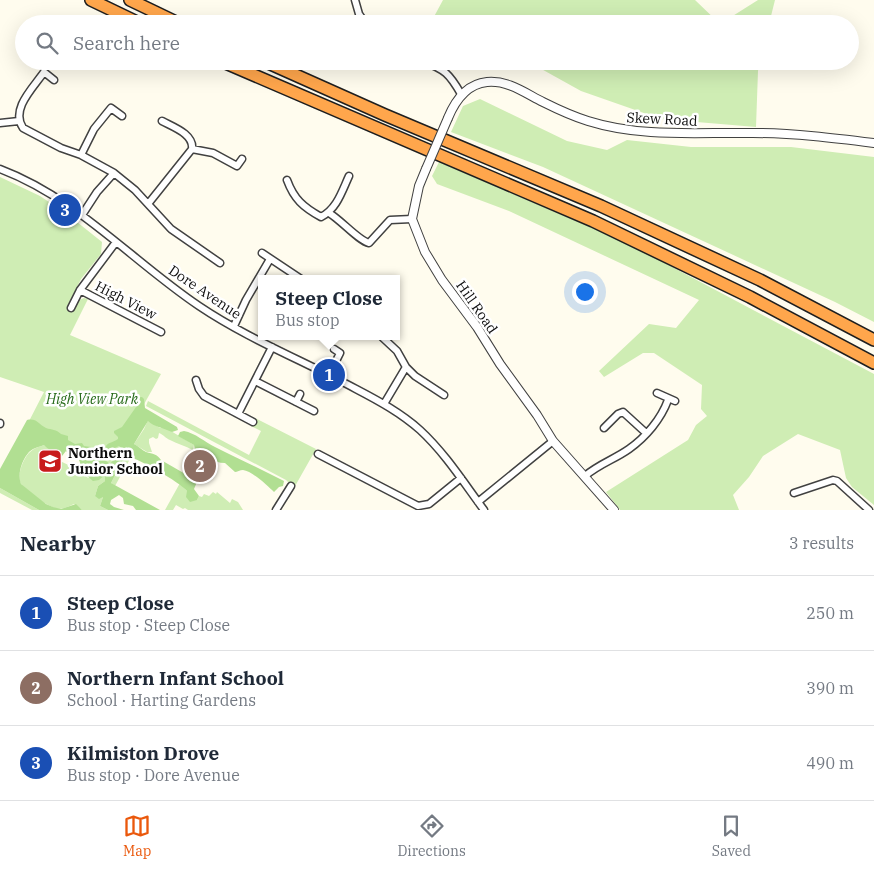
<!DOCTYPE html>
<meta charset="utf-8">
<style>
:root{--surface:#fff;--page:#f2f2f3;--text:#1f2937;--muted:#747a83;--line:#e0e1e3;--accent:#ea580c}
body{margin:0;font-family:"IBM Plex Serif",serif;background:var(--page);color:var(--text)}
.you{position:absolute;left:584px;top:291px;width:18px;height:18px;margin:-12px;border:4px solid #fff;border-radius:50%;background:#1a73e8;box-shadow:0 0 0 8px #1a73e833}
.badge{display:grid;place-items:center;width:32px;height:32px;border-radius:50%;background:var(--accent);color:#fff;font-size:16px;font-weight:700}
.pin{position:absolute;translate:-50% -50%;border:2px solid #fff;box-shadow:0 1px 5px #0006}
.popup{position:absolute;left:258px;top:275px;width:142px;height:65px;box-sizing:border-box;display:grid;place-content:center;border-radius:0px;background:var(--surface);filter:drop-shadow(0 1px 4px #0005);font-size:16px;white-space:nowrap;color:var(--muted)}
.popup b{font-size:19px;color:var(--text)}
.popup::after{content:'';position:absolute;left:50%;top:100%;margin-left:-10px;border:10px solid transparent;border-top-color:var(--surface)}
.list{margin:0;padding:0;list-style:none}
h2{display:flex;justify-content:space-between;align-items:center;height:65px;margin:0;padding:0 20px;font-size:21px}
h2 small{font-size:16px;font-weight:400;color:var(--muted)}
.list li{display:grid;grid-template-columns:32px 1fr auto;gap:15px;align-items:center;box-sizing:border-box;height:75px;padding:0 20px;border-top:1px solid var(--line)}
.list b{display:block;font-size:19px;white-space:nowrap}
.list p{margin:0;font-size:16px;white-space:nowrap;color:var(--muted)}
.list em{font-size:16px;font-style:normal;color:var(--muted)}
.icon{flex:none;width:28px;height:28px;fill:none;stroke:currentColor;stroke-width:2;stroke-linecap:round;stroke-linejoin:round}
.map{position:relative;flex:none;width:874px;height:510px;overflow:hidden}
.search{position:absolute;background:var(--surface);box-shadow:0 5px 20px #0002;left:15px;right:15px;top:15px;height:55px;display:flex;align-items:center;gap:12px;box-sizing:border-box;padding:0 18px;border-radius:28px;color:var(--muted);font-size:19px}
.sheet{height:290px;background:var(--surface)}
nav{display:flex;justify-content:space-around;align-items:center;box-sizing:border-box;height:70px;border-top:1px solid var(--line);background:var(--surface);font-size:14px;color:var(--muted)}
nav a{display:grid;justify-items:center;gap:2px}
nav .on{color:var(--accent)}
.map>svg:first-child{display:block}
.green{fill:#cfedb4}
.forest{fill:#b1df92}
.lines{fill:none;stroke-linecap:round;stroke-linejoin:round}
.minor-casing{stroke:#414141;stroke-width:9}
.tertiary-casing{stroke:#414141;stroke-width:10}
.motorway-casing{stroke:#1f1f1f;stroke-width:14}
.minor{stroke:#fff;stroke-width:6}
.tertiary{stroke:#fff;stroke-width:8}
.motorway{stroke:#ffa64c;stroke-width:11}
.tertiary-bridge-casing{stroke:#414141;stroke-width:10;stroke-linecap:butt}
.tertiary-bridge{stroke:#fff;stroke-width:8}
.labels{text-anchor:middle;stroke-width:5;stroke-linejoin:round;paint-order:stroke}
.street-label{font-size:14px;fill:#0e0e0e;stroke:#fff}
.park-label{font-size:14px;font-style:italic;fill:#266a19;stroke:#fff}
.poi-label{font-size:14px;font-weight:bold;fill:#0e0e0e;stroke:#fff;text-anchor:start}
</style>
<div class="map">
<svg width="874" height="510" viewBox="0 0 874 510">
<rect width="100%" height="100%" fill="#fffcee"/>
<path class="green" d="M 443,0 L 695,0 L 720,24 L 430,24 Z
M 758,0 L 775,0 L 769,24 L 720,24 Z
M 527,61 L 760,61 L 758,71 L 756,127 L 661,119 L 581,91 Z
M 480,99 L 567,141 L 607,150 L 627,140 L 691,147 L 791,147 L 874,157 L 874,322 L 835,302 L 543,167 L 451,132 L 463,106 Z
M 439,162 L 625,242 L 874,374 L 874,505 L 852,487 L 846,478 L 840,450 L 798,434 L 763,456 L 749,477 L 733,495 L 739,510 L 620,510 L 606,492 L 688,440 L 696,425 L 707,416 L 701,409 L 702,385 L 654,353 L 643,353 L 604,377 L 599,371 L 649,324 L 676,328 L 699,300 L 509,211 L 437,184 L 432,176 Z
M 0,177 L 40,196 L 67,214 L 102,242 L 101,254 L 81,279 L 67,307 L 72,309 L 77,301 L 84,298 L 88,299 L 70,335 L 161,374 L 143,406 L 123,449 L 107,470 L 26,427 L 44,392 L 0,377 Z
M 148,401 L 249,455 L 261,431 L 251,426 L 255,418 L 316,449 L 294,488 L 286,480 L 146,406 Z
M 148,420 L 160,428 L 166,428 L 194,445 L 193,450 C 185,446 178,444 170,440 C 165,438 164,435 159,433 L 158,438 L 156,439 L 153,437 L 149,439 L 149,443 L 152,452 L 147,452 L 134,444 L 144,429 Z
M 44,445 L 56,449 L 62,456 L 60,458 L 60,461 L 81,471 L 88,478 L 105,475 L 105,481 L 98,486 L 95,496 L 103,497 L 100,506 L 108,510 L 82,510 L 74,504 C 69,506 64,509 59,509 C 50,508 25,492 21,484 C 16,475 24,457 30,452 C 34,448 39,447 44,445 Z
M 125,456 L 131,457 L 115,486 L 111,483 Z
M 180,483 L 187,491 L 187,493 L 197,500 L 199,496 L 202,497 L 204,494 L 209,496 L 213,492 L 216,494 L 217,492 L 230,503 L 232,499 L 238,502 L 243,510 L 188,510 L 185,508 L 183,509 L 176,505 L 173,510 L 165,510 Z
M 0,488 L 39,510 L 32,510 L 0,493 Z"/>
<path class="forest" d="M 142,397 L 144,399 L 145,408 L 177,427 L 178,430 L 172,432 C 164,428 154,427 148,421 L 134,444 C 138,446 142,450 146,452 C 153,454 157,454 161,460 L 194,479 L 197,482 L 194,489 L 199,496 L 197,500 L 190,502 L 186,497 L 187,491 C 181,483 135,456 125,456 L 111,483 L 160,510 L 136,510 L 133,506 L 124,504 L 123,498 L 119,495 L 111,500 L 110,504 L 114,507 L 124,510 L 108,510 L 100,506 L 103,497 L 99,499 L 95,496 L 98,486 L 105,481 L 105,475 L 99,480 L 93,481 L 81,471 C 81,457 77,458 66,451 L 62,456 L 56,449 C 50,451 48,449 44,445 C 39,447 33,448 29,452 C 22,460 17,474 21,484 L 46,504 L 53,507 L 61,509 L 76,504 L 82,510 L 39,510 L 0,488 L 0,469 L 27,420 C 37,418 38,424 46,428 C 52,430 56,429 61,434 L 68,436 L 68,440 L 75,444 L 82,443 L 84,446 L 91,447 L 93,455 L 102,458 L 110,464 L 123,449 L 119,446 L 110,450 L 105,450 C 105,442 113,443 118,439 L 118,437 L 114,433 L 114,431 L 122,427 L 136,407 L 131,402 L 133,398 Z
M 184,431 C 195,433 205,442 215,447 C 237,458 261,469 284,481 L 283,486 L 279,487 L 274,492 C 268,486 252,471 243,470 C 240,470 237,472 235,472 L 225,463 C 213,463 205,455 195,450 L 194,445 L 178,436 L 180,432 Z"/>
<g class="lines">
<g class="minor-casing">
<path id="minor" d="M 355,0 L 359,14 L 366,24
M 423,61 C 445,70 449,73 461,94
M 54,80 L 44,72 C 34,87 10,109 23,128 L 61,148 L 81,155 L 114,173 L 135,190 L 171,229 L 220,263
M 162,121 C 173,127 194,134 192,149
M 0,123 L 19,121
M 81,155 L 94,129 L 111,108 L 122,116
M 0,169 C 77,198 132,261 199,306 C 248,339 304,361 356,389 C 379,401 401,413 420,430 C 445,453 464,483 484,510
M 287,180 C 294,199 303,207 321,217 C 337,209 342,191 349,176
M 148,204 L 192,149 L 213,153 L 237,166 L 242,159
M 329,213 C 341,220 359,241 369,243 L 390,220 L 412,219
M 82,215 L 97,192 L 114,173
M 262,253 L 301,279
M 80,290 L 161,332
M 71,308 L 80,290 L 116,242
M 234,326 L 246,300 L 270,259
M 382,337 L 397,351 L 406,367 L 415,376 L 444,395
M 329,375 L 340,353 L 334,349
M 196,380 L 199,389 L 204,396 L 253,422
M 255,381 L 314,411
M 657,393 L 675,401
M 296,402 L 300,394
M 384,404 L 406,367
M 238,414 L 272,347
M 0,423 L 0,424
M 604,428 L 618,414 L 623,412 L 646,433
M 318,454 L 418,506 L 429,504 L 461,478
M 585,476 C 599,464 615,459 629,449 C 646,437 661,419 668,400
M 794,493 L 833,480 L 837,481 L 869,510
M 478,502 L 553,441
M 276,510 L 291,486"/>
</g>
<g class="tertiary-casing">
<path id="tertiary" d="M 448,118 C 455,101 466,84 487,82 C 508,80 525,93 543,102 C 557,109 572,116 588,121 C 642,138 698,132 753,133 C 793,133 834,138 874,143
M 426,169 L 419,186 L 412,219 L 425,252 L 442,280 L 477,327 L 500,364 L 537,415 L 553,441 L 614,510"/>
</g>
<g class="motorway-casing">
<path id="motorway" d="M 91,0 L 141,24
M 130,0 L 180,24
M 221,61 L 593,221 L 750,297 L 874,363
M 264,61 L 385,115 L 601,206 L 760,280 L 874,340"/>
</g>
<use href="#minor" class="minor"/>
<use href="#tertiary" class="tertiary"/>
<use href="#motorway" class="motorway"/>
<g class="tertiary-bridge-casing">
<path id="tertiary-bridge" d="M 426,169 L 448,118"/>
</g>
<use href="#tertiary-bridge" class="tertiary-bridge"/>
</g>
<defs>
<g id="school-square" transform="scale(1.25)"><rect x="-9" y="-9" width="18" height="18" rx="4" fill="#c81b1b" stroke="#fff"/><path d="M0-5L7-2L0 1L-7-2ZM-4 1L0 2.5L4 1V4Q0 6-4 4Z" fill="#fff"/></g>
</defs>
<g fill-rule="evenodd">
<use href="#school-square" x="50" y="461"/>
</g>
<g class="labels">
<g class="street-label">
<text transform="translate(662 119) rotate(3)" y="5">Skew Road</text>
<text transform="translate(205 292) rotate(34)" y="5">Dore Avenue</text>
<text transform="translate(126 300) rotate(27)" y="5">High View</text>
<text transform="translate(477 307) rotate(55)" y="5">Hill Road</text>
</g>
<g class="park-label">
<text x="92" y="404">High View Park</text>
</g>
<g class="poi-label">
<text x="68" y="458">Northern<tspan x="68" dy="16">Junior School</tspan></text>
</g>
</g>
</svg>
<div class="you"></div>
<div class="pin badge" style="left:329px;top:375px;background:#1a4fb4">1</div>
<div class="popup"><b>Steep Close</b>Bus stop</div>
<div class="pin badge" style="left:200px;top:466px;background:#8d6e63">2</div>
<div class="pin badge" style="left:65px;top:210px;background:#1a4fb4">3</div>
<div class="search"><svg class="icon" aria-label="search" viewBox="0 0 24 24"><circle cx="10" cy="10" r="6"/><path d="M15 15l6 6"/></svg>Search here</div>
</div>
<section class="sheet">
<h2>Nearby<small>3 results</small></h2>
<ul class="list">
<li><span class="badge" style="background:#1a4fb4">1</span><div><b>Steep Close</b><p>Bus stop · Steep Close</p></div><em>250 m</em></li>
<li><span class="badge" style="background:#8d6e63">2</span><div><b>Northern Infant School</b><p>School · Harting Gardens</p></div><em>390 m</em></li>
<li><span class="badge" style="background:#1a4fb4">3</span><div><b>Kilmiston Drove</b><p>Bus stop · Dore Avenue</p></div><em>490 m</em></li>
</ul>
</section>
<nav>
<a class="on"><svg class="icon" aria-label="map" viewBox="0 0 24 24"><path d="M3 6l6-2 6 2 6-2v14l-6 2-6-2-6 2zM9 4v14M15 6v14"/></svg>Map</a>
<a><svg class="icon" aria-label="directions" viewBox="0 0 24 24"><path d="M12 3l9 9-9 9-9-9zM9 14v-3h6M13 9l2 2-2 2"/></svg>Directions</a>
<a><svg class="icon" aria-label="saved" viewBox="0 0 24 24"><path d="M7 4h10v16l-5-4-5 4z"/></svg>Saved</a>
</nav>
